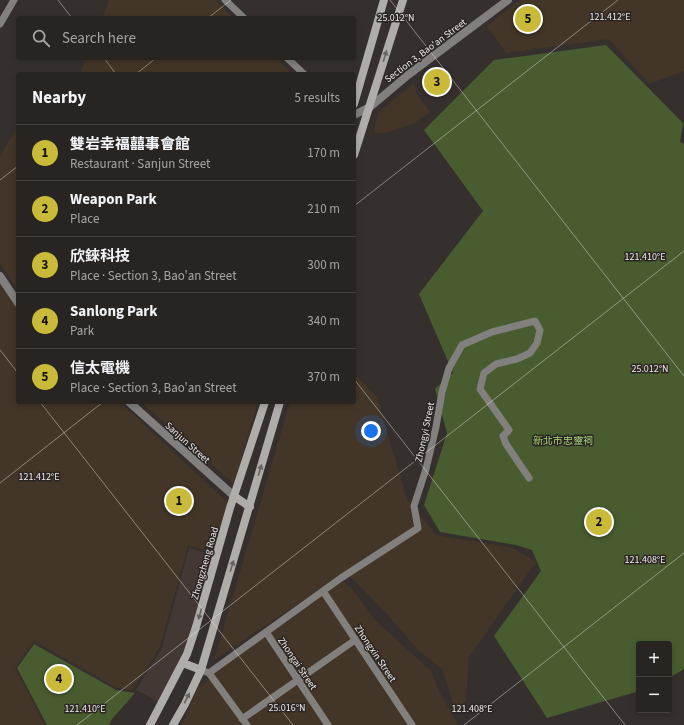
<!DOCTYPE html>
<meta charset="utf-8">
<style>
:root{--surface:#282422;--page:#34302f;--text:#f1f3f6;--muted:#a5a4a5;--line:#444140;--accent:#caba3a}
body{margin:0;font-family:"Source Sans 3","Noto Sans TC",sans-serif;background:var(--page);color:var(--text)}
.controls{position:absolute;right:12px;bottom:12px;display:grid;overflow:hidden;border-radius:4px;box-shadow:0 2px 6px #0003}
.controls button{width:36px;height:36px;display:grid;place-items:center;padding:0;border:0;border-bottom:1px solid var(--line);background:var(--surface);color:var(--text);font:20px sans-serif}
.you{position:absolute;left:371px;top:431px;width:14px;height:14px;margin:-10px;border:3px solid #fff;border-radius:50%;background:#1a73e8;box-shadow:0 0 0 6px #1a73e833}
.badge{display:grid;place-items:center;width:26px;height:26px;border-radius:50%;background:var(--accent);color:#111;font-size:13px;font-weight:700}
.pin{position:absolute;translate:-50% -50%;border:2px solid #fff;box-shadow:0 1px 4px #0006}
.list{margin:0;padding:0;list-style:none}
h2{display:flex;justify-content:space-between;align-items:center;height:52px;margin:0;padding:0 16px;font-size:17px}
h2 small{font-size:13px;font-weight:400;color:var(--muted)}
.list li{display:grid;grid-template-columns:26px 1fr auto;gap:12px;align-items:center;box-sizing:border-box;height:56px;padding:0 16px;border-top:1px solid var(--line)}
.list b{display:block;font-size:15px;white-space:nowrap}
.list p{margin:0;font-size:13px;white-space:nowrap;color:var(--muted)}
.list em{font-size:13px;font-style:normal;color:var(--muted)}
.icon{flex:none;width:22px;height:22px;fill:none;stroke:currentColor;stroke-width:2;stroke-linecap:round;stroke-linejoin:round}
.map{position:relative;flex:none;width:684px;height:725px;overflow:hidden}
.search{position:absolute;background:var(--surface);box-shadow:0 2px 6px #0003;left:16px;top:16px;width:340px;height:44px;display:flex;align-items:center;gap:10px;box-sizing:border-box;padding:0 14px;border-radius:4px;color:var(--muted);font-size:15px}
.panel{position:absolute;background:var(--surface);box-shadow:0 2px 6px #0003;left:16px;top:72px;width:340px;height:332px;border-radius:4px}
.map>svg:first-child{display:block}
.built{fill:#443834}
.industrial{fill:#433628}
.green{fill:#485c30}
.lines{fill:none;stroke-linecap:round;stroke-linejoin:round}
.minor{stroke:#81807e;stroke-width:7}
.tertiary{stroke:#81807e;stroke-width:8}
.secondary{stroke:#afada9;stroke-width:8}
.oneway{fill:#666360}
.ticks{fill:none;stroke:#ede9e8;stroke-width:1;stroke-opacity:0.45}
.labels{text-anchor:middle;stroke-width:3;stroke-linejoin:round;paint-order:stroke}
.street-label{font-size:10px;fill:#ede9e8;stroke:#2b2624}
.park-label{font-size:10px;fill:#abd775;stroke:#2b2624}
.ticks-label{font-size:10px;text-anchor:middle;fill:#ede9e8;stroke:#2b2624;stroke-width:3;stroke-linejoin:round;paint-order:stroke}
</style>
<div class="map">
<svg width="684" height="725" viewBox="0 0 684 725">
<rect width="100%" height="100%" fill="#35302e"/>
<path class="built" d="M 189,548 L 214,555 L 184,662 L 160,702 L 136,690 L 162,648 Z"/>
<path class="industrial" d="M 109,0 L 215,0 L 234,18 L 102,18 Z
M 520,0 L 684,0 L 684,71 L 649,84 L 609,39 L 506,53 L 487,26 Z
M 86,58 L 276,58 L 292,74 L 80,74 Z
M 414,83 L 417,94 L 430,112 L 413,124 L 381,134 L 374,132 L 378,113 Z
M 18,126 L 18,290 L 0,263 L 0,156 Z
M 0,281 L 18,306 L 18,402 L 120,402 L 230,505 L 217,553 L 188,546 L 160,647 L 132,690 L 117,688 L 34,641 L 15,668 L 45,725 L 0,725 Z
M 354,373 L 377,398 L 407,499 L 436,535 L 513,548 L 536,562 L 469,657 L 466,701 L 455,710 L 443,670 L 418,650 L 387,614 L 346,572 L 214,660 L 290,402 L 354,402 Z
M 141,402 L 258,402 L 234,484 Z
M 343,581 L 353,590 L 375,620 L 431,671 L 440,693 L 458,725 L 182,725 L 198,687 L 206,682 L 216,672 Z"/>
<path class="green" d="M 606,45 L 683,123 L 680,142 L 684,144 L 684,669 L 669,678 L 669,644 L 639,644 L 639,691 L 547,718 L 494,636 L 541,571 L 532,550 L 516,545 L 440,532 L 424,505 L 447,433 L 435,389 L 453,373 L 419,294 L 483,211 L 424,130 L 494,60 Z
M 34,644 L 116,690 L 135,693 L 112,719 L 109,725 L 47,725 L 17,668 Z"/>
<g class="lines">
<path class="minor" d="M 225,0 L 244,18
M 0,24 L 14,0
M 287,58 L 304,74
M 323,591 L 412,725
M 266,632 L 328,725
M 201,670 L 209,673 L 341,578 L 418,528 L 414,506 L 426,469 L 436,427 L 442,392 L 449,368 L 462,345 L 492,332 L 535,321 L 540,330 L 537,343 L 530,353 L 517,359 L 496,364 L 484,373 L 480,389 L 509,430 L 503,436 L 506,444 L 529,478
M 209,673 L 247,725
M 242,719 L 355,640"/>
<path class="tertiary" d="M 354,115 L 370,107 L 408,75 L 508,0
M 0,276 L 18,303
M 129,402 L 234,496"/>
<path class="secondary" d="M 354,104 L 384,0
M 354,155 L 403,0
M 234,496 L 250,507
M 183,663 L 201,670
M 150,725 L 187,654 L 196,627 L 230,508 L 265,402
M 173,725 L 185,704 L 201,670 L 280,402"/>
</g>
<defs><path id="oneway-solid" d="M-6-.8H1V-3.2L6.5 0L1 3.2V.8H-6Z"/></defs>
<g class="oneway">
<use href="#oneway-solid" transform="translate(385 56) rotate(-73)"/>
<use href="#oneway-solid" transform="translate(260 470) rotate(-74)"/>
<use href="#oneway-solid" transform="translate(232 566) rotate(-73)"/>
<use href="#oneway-solid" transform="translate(200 614) rotate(106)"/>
<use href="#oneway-solid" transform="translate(187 698) rotate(-64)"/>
</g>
<path class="ticks" d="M 58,0 L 72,18M 390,0 L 684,376M 208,18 L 231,0M 104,58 L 116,74M 136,74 L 156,58M 0,180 L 18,166M 354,206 L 618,0M 0,350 L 18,373M 354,379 L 625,725M 40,402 L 293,725M 0,483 L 103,402M 77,725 L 684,251M 464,725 L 684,553"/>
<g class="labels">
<g class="street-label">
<text transform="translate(425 50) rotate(-37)" y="4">Section 3, Bao'an Street</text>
<text transform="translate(424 432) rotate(-78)" y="4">Zhongyi Street</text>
<text transform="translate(188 442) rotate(42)" y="4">Sanjun Street</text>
<text transform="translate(204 563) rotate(-74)" y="4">Zhongzheng Road</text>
<text transform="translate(376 653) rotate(56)" y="4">Zhongxin Street</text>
<text transform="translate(298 663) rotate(56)" y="4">Zhongai Street</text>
</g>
<g class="park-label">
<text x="563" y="444">新北市忠靈祠</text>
</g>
</g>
<g class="ticks-label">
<text x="610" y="20">121.412°E</text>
<text x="396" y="21">25.012°N</text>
<text x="645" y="260">121.410°E</text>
<text x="650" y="372">25.012°N</text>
<text x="39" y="480">121.412°E</text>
<text x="645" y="563">121.408°E</text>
<text x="287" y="711">25.016°N</text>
<text x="85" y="712">121.410°E</text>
<text x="472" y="712">121.408°E</text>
</g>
</svg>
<div class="controls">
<button>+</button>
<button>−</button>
</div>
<div class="you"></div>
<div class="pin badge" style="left:179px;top:501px">1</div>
<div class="pin badge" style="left:599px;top:522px">2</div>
<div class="pin badge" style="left:437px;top:82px">3</div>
<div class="pin badge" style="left:59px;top:679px">4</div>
<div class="pin badge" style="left:528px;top:19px">5</div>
<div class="search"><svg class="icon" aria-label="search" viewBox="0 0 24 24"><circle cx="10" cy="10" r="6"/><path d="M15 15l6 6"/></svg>Search here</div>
<section class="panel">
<h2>Nearby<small>5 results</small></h2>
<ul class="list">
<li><span class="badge">1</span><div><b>雙岩幸福囍事會館</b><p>Restaurant · Sanjun Street</p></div><em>170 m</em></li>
<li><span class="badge">2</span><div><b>Weapon Park</b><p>Place</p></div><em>210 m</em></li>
<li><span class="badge">3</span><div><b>欣錸科技</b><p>Place · Section 3, Bao'an Street</p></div><em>300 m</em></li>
<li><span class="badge">4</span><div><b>Sanlong Park</b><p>Park</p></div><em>340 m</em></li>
<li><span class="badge">5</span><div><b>信太電機</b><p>Place · Section 3, Bao'an Street</p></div><em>370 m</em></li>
</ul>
</section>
</div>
